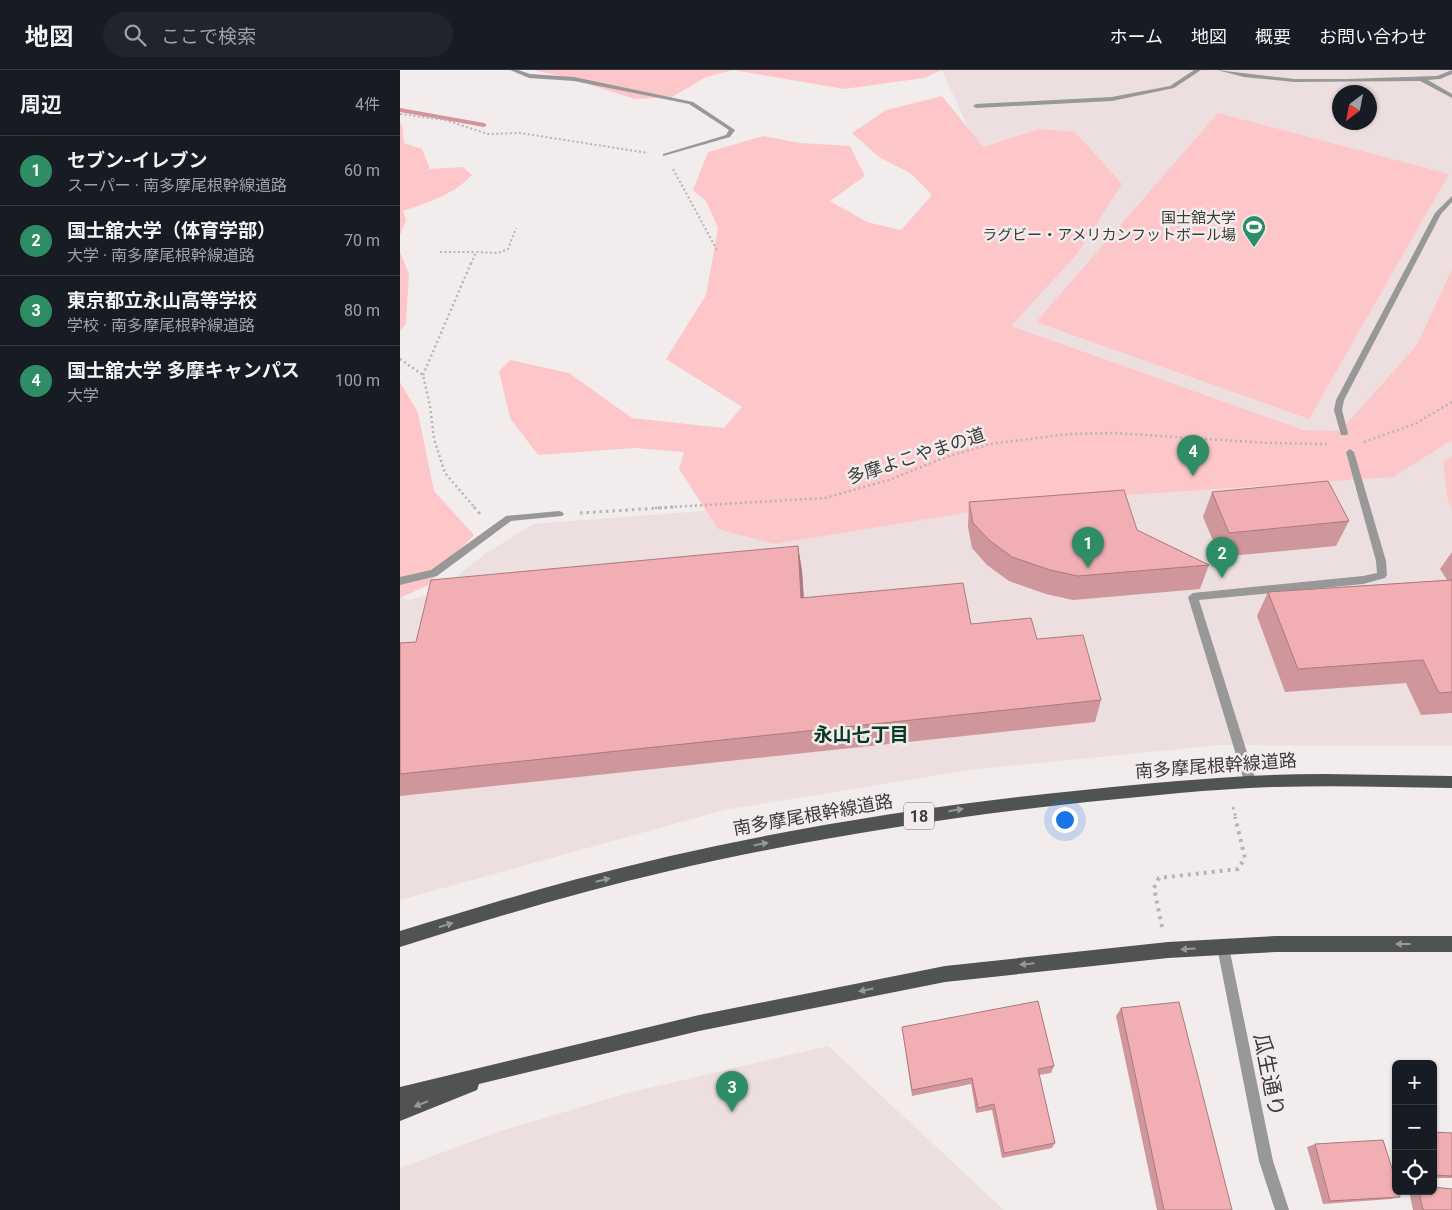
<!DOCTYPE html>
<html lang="ja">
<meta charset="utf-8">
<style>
:root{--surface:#171b24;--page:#20242c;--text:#f1f3f6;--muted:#9ea1a6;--line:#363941;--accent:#2e8d65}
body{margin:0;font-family:Roboto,"Noto Sans JP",sans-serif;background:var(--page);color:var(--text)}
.controls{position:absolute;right:15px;bottom:15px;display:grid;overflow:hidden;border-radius:8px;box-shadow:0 1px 4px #0004}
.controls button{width:45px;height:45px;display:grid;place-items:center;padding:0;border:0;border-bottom:1px solid var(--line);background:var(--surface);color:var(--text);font:25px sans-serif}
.compass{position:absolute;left:932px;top:15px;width:45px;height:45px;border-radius:50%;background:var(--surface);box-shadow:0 1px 4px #0004;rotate:212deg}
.you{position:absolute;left:664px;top:749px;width:18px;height:18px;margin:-12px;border:4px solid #fff;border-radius:50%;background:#1a73e8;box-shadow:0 0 0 8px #1a73e833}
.badge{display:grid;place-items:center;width:32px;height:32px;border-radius:50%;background:var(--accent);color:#fff;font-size:16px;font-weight:700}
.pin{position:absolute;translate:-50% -41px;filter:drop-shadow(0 1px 2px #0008)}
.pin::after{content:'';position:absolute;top:26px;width:18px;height:15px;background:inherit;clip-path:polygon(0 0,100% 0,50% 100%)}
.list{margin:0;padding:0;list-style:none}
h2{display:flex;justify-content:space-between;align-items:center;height:65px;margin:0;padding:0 20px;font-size:21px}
h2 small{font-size:16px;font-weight:400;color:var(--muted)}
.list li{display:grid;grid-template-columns:32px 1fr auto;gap:15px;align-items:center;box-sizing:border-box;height:70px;padding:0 20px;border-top:1px solid var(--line)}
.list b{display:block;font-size:19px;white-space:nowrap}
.list p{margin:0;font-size:16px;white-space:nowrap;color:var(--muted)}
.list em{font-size:16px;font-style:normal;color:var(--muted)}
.icon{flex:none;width:28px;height:28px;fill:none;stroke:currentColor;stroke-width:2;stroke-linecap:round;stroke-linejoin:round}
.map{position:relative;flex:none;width:1052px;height:1140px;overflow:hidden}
header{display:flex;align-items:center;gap:30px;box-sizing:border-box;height:70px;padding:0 25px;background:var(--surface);border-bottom:1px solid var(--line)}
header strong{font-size:24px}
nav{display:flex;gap:28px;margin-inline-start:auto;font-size:18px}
.search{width:350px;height:45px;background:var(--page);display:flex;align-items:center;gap:12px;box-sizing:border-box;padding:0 18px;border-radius:28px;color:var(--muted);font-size:19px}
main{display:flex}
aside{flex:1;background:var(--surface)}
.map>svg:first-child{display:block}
.built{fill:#eddedf;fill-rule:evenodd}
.green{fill:#fdc7ca}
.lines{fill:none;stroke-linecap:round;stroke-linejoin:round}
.stream{fill:#d49499;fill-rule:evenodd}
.path-far3{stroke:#b8b3b4;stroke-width:2;stroke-dasharray:2 2.5;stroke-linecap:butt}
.path-far2{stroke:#b8b3b4;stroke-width:2.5;stroke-dasharray:2 3;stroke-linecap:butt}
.path-far1{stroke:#b8b3b4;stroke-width:3;stroke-dasharray:2.5 4;stroke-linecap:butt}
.path{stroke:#b8b3b4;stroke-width:4;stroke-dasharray:3 5;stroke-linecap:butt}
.service{fill:#979897;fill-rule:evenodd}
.minor{fill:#979897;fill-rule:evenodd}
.tertiary{fill:#979897;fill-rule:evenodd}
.primary{fill:#505352;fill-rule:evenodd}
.wall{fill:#cf969b}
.shaded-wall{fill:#a97a7e}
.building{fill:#f1afb4;stroke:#a97a7e}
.oneway{fill:#999898}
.labels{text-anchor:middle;stroke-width:5;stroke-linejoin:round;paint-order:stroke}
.far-poi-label{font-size:15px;fill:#3c3a3a;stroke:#f2eced;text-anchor:end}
.shield{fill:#f2eced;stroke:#736f70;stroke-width:1}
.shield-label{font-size:16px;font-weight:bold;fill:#3c3a3a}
.street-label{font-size:18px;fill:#3c3a3a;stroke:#f2eced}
.neighbourhood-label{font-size:19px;font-weight:bold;fill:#093825;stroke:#f2eced}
.near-street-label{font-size:21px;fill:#3c3a3a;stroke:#f2eced}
</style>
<header>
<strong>地図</strong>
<div class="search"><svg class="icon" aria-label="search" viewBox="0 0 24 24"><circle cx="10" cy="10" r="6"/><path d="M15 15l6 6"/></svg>ここで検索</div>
<nav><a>ホーム</a><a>地図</a><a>概要</a><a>お問い合わせ</a></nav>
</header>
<main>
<aside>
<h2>周辺<small>4件</small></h2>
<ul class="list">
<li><span class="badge">1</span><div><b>セブン-イレブン</b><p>スーパー · 南多摩尾根幹線道路</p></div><em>60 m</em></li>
<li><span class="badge">2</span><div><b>国士舘大学（体育学部）</b><p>大学 · 南多摩尾根幹線道路</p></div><em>70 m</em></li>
<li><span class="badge">3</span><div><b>東京都立永山高等学校</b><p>学校 · 南多摩尾根幹線道路</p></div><em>80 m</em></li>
<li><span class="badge">4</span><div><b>国士舘大学 多摩キャンパス</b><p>大学</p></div><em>100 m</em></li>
</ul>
</aside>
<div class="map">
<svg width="1052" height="1140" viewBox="0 0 1052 1140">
<rect width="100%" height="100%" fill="#f2eced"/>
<path class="built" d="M 542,0 L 1052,0 L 1052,676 L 821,675 L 568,700 L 324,740 L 0,830 L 0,528 L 9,530 L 38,521 L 85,484 L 133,454 L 316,440 L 575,73 ZM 939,22 L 969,22 L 969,52 L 939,52 Z
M 428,976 L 604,1140 L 0,1140 L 0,1098 L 101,1061 L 228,1023 Z"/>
<path class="green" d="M 133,0 L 542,0 L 524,8 L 444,19 L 333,0 L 306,7 L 272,27 L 235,29 L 165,7 Z
M 542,26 L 583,77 L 640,59 L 675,62 L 722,114 L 677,184 L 611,256 L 903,360 L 940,361 L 1017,275 L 1052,199 L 1052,370 L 993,407 L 637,431 L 374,474 L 318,459 L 279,399 L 284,382 L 235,378 L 138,385 L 110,348 L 99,301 L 110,290 L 169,303 L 232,348 L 324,358 L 342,337 L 266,289 L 306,225 L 318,158 L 306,131 L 293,120 L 308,82 L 363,66 L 400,73 L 450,76 L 465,106 L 430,131 L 467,152 L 501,160 L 532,125 L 510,103 L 479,87 L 452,63 L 486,40 Z
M 818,43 L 1049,104 L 909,349 L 636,252 Z
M 0,53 L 2,54 L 4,73 L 22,79 L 30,99 L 63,97 L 72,105 C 53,125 29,132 3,141 L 6,151 L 0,165 Z
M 0,182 L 9,204 L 6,254 L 0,261 Z
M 0,312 L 18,343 L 34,421 L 74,465 L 28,515 L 0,528 Z
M 1052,386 L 1052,437 L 1048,431 L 1043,391 Z"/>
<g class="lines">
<path class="stream" d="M 0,38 L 84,53 L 87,55 L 84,57 L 0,42 Z"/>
<path class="path-far3" d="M 0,44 L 45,50 L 88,64 L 120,63 L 248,83
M 273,99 L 317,180
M 40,182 L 76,182
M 71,194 L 76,182 L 98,183 L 108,179 L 116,158"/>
<path class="path-far2" d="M 0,289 L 23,305 L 30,336 L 34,369 L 45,403 L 75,438
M 23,305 L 71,193
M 964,372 L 1015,354 L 1052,332
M 255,438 L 425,428 L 489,410 L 546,387 L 590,374 L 669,364 L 715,363 L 868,373 L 928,374"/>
<path class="path-far1" d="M 74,437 L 81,445
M 180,443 L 275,437
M 833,737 L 836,748"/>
<path class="path" d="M 762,857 L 754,818 L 759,808 L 838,799 L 845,788 L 835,747"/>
<path class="service" d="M 794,0 L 801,0 L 774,18 L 712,31 L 576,38 L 573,36 L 576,34 L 712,27 L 770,16 Z
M 817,0 L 894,9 L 945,9 L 1037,6 L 1052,0 L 1052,4 L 1040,9 L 1028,10 L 1052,24 L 1052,28 L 1020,11 L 894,12 L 844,7 Z
M 1052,126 L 1052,132 L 1041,144 L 944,330 L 942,340 L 948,363 L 947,365 L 941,365 L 934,340 L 936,330 L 1035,143 Z
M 950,379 L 954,382 L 986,491 L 987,505 L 985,508 L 963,514 L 799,530 L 856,711 L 854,715 L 850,716 L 846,715 L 844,711 L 788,527 L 793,523 L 963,506 L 977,503 L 976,491 L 946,382 Z"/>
<path class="minor" d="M 110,0 L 118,0 L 130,4 L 174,7 L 293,32 L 335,60 L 330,67 L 263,86 L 263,84 L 326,65 L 329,60 L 289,34 L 174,11 L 129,8 Z
M 159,441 L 162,442 L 164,444 L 162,446 L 111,451 L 37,506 L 0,515 L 0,507 L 31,500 L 106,446 Z"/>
<path class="tertiary" d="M 823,871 L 827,873 L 829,877 L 873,1091 L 889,1140 L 875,1140 L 859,1091 L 817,877 L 819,873 Z"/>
<path class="primary" d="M 924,704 L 1052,706 L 1052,718 C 993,717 934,715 875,717 C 812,719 750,726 687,732 C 547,747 407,769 269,801 C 178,822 89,849 0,877 L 0,861 C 59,843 117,825 177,809 C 343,765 513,737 684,720 C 764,712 844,704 924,704 Z
M 876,866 L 1052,866 L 1052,882 L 876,882 L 768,888 L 545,912 L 299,961 L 79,1014 L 77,1020 L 0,1051 L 0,1017 L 299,945 L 545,896 L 768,872 Z"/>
</g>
<path class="wall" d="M 812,422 L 949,451 L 936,476 L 820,487 L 803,447 Z
M 569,432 L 737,460 L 809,495 L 800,519 L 673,530 L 646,524 L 609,511 L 587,495 L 572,478 L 568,457 Z
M 398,476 L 402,501 L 404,528 L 571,554 L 637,569 L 701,630 L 695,652 L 0,726 L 0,573 L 16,572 Z
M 1052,482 L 1052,643 L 1021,645 L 1006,613 L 885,622 L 857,546 L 868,522 L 1047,510 L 1040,499 Z
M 721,938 L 832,1140 L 757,1140 L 716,946 Z
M 502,957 L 654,996 L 651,1003 L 639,1005 L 655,1073 L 652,1078 L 602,1088 L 592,1040 L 576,1043 L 571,1014 L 512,1026 Z
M 1033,1062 L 1052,1063 L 1052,1108 L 1033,1108 Z
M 996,1065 L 996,1074 L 994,1066 Z
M 915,1074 L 1000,1127 L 991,1129 L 923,1134 L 907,1077 Z
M 1009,1121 L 1033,1121 L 1052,1140 L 1013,1140 Z"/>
<path class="shaded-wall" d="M 398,476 L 402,501 L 405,552 L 401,528 Z"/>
<path class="building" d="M 928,411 L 949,451 L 829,463 L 812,422 Z
M 724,420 L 737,460 L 809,495 L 678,506 L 650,500 L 612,487 L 589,470 L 573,453 L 569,432 Z
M 398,476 L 401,528 L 563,513 L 571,554 L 631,548 L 637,569 L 683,565 L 701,630 L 0,704 L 0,573 L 16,572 L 31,510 Z
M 1052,510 L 1052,622 L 1039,623 L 1023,590 L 898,599 L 868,522 Z
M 638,931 L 654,996 L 638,999 L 655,1073 L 604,1083 L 594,1034 L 578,1038 L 572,1008 L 512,1020 L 502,957 Z
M 779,932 L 832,1140 L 764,1140 L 721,938 Z
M 1033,1062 L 1052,1063 L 1052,1106 L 1033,1105 Z
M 983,1070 L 996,1111 L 996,1121 L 999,1121 L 1000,1127 L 930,1131 L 915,1074 Z
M 1033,1117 L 1052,1119 L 1052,1140 L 1023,1140 L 1019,1121 L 1033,1121 Z"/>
<defs><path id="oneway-solid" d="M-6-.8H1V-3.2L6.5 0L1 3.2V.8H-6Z" transform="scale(1.25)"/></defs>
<g class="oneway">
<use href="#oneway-solid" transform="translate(556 740) rotate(-9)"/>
<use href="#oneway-solid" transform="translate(361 774) rotate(-11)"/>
<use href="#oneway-solid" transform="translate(203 810) rotate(-14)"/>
<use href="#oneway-solid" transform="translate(46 855) rotate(-17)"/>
<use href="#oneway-solid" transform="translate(1003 874) rotate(180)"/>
<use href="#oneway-solid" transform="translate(788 879) rotate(177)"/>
<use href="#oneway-solid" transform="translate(627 894) rotate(174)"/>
<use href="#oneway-solid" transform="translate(466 920) rotate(169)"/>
<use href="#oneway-solid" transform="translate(21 1034) rotate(158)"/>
</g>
<defs>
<g id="stadium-pin" transform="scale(1.25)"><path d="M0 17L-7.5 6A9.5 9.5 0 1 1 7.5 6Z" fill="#2e8d65" stroke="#f2eced"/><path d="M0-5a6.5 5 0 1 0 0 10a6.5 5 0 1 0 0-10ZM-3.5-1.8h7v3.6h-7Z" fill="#fff"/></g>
</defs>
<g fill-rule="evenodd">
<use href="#stadium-pin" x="854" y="157"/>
</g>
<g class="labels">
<g class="far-poi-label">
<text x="836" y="153">国士舘大学<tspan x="836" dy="17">ラグビー・アメリカンフットボール場</tspan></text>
</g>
<rect class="shield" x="504" y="732.5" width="30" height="27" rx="4"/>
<g class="shield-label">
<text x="519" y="752">18</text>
</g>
<g class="street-label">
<text transform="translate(516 386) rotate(-18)" y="6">多摩よこやまの道</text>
<text transform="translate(816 696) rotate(-4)" y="6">南多摩尾根幹線道路</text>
<text transform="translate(413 745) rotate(-10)" y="6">南多摩尾根幹線道路</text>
</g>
<g class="neighbourhood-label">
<text x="461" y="671">永山七丁目</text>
</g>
<g class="near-street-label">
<text transform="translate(869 1005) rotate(79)" y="7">瓜生通り</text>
</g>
</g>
</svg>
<div class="controls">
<button>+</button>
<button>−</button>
<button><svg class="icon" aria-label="locate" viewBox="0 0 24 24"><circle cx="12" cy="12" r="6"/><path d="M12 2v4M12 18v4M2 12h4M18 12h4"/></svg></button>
</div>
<svg class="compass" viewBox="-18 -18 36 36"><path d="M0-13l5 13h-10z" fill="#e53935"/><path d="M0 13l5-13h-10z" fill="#9ea1a6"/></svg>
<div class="you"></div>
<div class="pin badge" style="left:688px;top:498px">1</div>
<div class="pin badge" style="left:822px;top:508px">2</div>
<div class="pin badge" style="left:332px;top:1042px">3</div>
<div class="pin badge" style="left:793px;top:406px">4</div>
</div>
</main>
